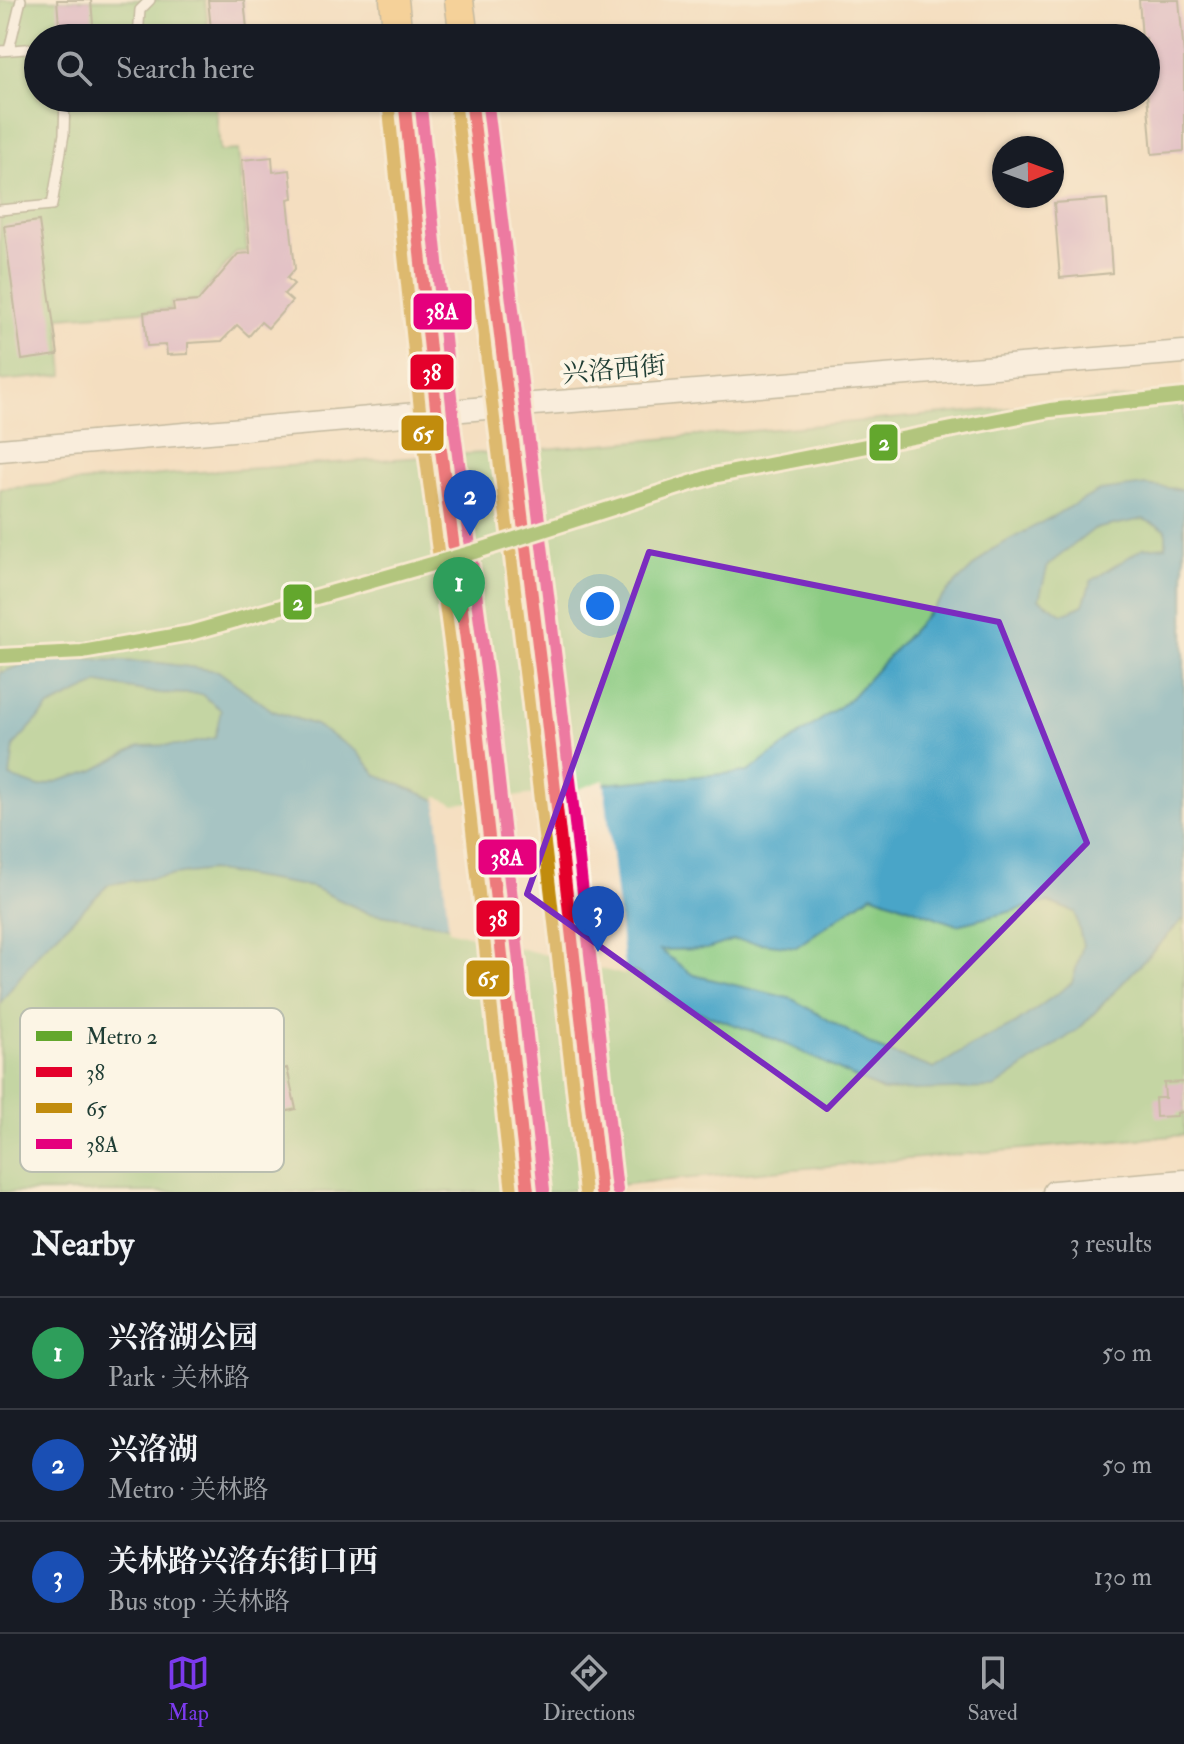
<!DOCTYPE html>
<meta charset="utf-8">
<style>
:root{--surface:#171b24;--page:#20242c;--text:#f1f3f6;--muted:#9ea1a6;--line:#363941;--accent:#7c3aed}
body{margin:0;font-family:"IM FELL Double Pica","Noto Serif SC",serif;background:var(--page);color:var(--text)}
.compass{position:absolute;left:992px;top:136px;width:72px;height:72px;border-radius:50%;background:var(--surface);box-shadow:0 2px 6px #0004;rotate:89deg}
.you{position:absolute;left:600px;top:606px;width:28px;height:28px;margin:-20px;border:6px solid #fff;border-radius:50%;background:#1a73e8;box-shadow:0 0 0 12px #1a73e833}
.badge{display:grid;place-items:center;width:52px;height:52px;border-radius:50%;background:var(--accent);color:#fff;font-size:26px;font-weight:700}
.pin{position:absolute;translate:-50% -66px;filter:drop-shadow(0 2px 4px #0008)}
.pin::after{content:'';position:absolute;top:42px;width:28px;height:24px;background:inherit;clip-path:polygon(0 0,100% 0,50% 100%)}
.list{margin:0;padding:0;list-style:none}
h2{display:flex;justify-content:space-between;align-items:center;height:104px;margin:0;padding:0 32px;font-size:34px}
h2 small{font-size:26px;font-weight:400;color:var(--muted)}
.list li{display:grid;grid-template-columns:52px 1fr auto;gap:24px;align-items:center;box-sizing:border-box;height:112px;padding:0 32px;border-top:2px solid var(--line)}
.list b{display:block;font-size:30px;white-space:nowrap}
.list p{margin:0;font-size:26px;white-space:nowrap;color:var(--muted)}
.list em{font-size:26px;font-style:normal;color:var(--muted)}
.icon{flex:none;width:44px;height:44px;fill:none;stroke:currentColor;stroke-width:2;stroke-linecap:round;stroke-linejoin:round}
.map{position:relative;flex:none;width:1184px;height:1192px;overflow:hidden}
.search{position:absolute;background:var(--surface);box-shadow:0 2px 6px #0004;left:24px;right:24px;top:24px;height:88px;display:flex;align-items:center;gap:20px;box-sizing:border-box;padding:0 28px;border-radius:44px;color:var(--muted);font-size:30px}
.sheet{height:440px;background:var(--surface)}
nav{display:flex;justify-content:space-around;align-items:center;box-sizing:border-box;height:112px;border-top:2px solid var(--line);background:var(--surface);font-size:22px;color:var(--muted)}
nav a{display:grid;justify-items:center;gap:4px}
nav .on{color:var(--accent)}
.map>svg:first-child{display:block}
.green{fill:#8bcb82;stroke:#55845b;stroke-width:2}
.water{fill:#49a5c8;stroke:#34717e;stroke-width:2;fill-rule:evenodd}
.pier{fill:#f4dec0}
.building{fill:#cc9ccd}
.lines{fill:none;stroke-linecap:round;stroke-linejoin:round}
.service-casing{stroke:#8a8e7a;stroke-width:12}
.tertiary-casing{stroke:#8a8e7a;stroke-width:25}
.primary-casing{stroke:#8a8e7a;stroke-width:31}
.service{stroke:#fff;stroke-width:9}
.tertiary{stroke:#fff;stroke-width:22}
.primary{stroke:#f7c06c;stroke-width:28}
.bus-1-casing{stroke:#fcf5e5;stroke-width:18}
.bus-2-casing{stroke:#fcf5e5;stroke-width:18}
.bus-3-casing{stroke:#fcf5e5;stroke-width:18}
.bus-1{stroke:#e4002b;stroke-width:12}
.bus-2{stroke:#c18c0d;stroke-width:12}
.bus-3{stroke:#e5007d;stroke-width:12}
.metro-1-casing{stroke:#fcf5e5;stroke-width:20}
.metro-1{stroke:#63a72d;stroke-width:14}
.marked{fill:none;stroke:#7b2cbf;stroke-width:6;stroke-linejoin:round}
.labels{text-anchor:middle;stroke-width:8;stroke-linejoin:round;paint-order:stroke}
.street-label{font-size:26px;fill:#1f3d34;stroke:#fcf5e5}
.key{fill:#fcf5e5;stroke:#babeb0;stroke-width:2}
.key-label{font-size:22px;fill:#1f3d34}
.line-badge{stroke:#fcf5e5;stroke-width:3}
.badge-label{font-size:22px;text-anchor:middle;font-weight:bold;fill:#fff}
</style>
<div class="map">
<svg width="1184" height="1192" viewBox="0 0 1184 1192">
<rect width="100%" height="100%" fill="#fcf5e5"/>
<filter id="ink" filterUnits="userSpaceOnUse"><feTurbulence type="fractalNoise" baseFrequency=".0125" numOctaves="2"/><feDisplacementMap in="SourceGraphic" scale="16" xChannelSelector="R" yChannelSelector="G"/><feConvolveMatrix kernelMatrix="1 2 1 2 8 2 1 2 1" color-interpolation-filters="sRGB"/></filter>
<filter id="wash" filterUnits="userSpaceOnUse"><feTurbulence type="fractalNoise" baseFrequency=".006" numOctaves="4" result="noise"/><feDisplacementMap in="SourceGraphic" scale="32" xChannelSelector="R" yChannelSelector="G"/><feGaussianBlur stdDeviation="1.8" result="paint"/><feColorMatrix in="noise" values="0 0 0 0 0 0 0 0 0 0 0 0 0 0 0 0 0 1.4 0 .05"/><feComposite in="paint" operator="in"/></filter>
<g filter="url(#wash)">
<rect width="100%" height="100%" fill="#f4dec0"/>
<path class="green" d="M 0,0 L 205,0 L 209,38 L 38,38 L 38,98 L 215,98 L 220,151 L 238,150 L 247,251 L 236,252 L 201,296 L 201,300 L 171,302 L 171,309 L 59,317 L 64,375 L 0,381 Z
M 1184,393 L 1184,490 L 1145,485 L 991,550 L 949,590 L 850,699 L 748,772 L 603,784 L 580,793 L 455,808 L 377,775 L 356,751 L 315,725 L 273,711 L 218,671 L 160,663 L 44,657 L 0,673 L 0,489 L 185,473 L 545,449 Z
M 1143,519 L 1166,529 L 1166,546 L 1083,605 L 1063,614 L 1039,599 L 1047,565 L 1094,529 Z
M 99,683 L 156,693 L 201,694 L 222,710 L 215,738 L 183,745 L 140,746 L 93,771 L 39,787 L 10,777 L 14,745 L 49,707 Z
M 210,870 L 312,887 L 368,913 L 449,926 L 598,965 L 637,973 L 671,1002 L 777,1040 L 883,1091 L 1080,1028 L 1184,918 L 1184,1135 L 646,1182 L 554,1192 L 0,1192 L 0,1003 L 40,951 L 109,884 Z
M 872,894 L 957,925 L 1048,902 L 1075,912 L 1083,945 L 1072,983 L 1015,1024 L 969,1047 L 934,1069 L 877,1048 L 792,999 L 693,975 L 658,950 L 707,949 L 734,939 L 796,947 Z"/>
<path class="water" d="M 1145,485 L 1184,490 L 1184,918 L 1080,1028 L 994,1088 L 883,1091 L 777,1040 L 671,1002 L 637,973 L 598,965 L 449,926 L 368,913 L 312,887 L 210,870 L 109,884 L 40,951 L 0,1003 L 0,673 L 44,657 L 160,663 L 218,671 L 273,711 L 315,725 L 356,751 L 377,775 L 455,808 L 561,796 L 603,784 L 748,772 L 850,699 L 949,590 L 991,550 L 1099,491 ZM 1143,519 L 1166,529 L 1166,546 L 1143,548 L 1091,581 L 1083,605 L 1063,614 L 1039,599 L 1048,565 L 1094,529 ZM 99,683 L 156,693 L 201,694 L 221,710 L 215,738 L 183,745 L 140,746 L 93,771 L 39,787 L 10,777 L 14,745 L 49,707 ZM 872,894 L 957,925 L 1048,902 L 1075,912 L 1083,945 L 1072,983 L 1015,1024 L 969,1047 L 934,1069 L 877,1048 L 792,999 L 693,975 L 660,950 L 707,949 L 734,940 L 796,947 Z"/>
<path class="pier" d="M 604,780 L 625,975 L 449,930 L 436,796 L 455,804 L 579,789 Z"/>
<g id="blocks">
<path class="building" d="M 57,0 L 91,0 L 94,36 L 60,38 Z
M 208,0 L 244,0 L 248,38 L 212,38 Z
M 1139,0 L 1179,0 L 1184,55 L 1184,151 L 1152,154 L 1146,81 L 1146,38 L 1142,38 Z
M 272,157 L 273,172 L 290,170 L 293,198 L 288,199 L 295,269 L 287,278 L 294,284 L 284,294 L 292,301 L 268,328 L 261,322 L 249,336 L 237,325 L 222,341 L 188,343 L 188,354 L 167,355 L 166,345 L 147,346 L 144,312 L 174,310 L 173,303 L 198,301 L 238,254 L 250,253 L 242,160 Z
M 1107,199 L 1112,273 L 1060,278 L 1054,203 Z
M 39,221 L 58,355 L 22,360 L 4,226 Z
M 287,1068 L 296,1109 L 276,1114 L 267,1073 Z
M 1184,1082 L 1184,1112 L 1177,1113 L 1177,1116 L 1156,1117 L 1155,1098 L 1165,1098 L 1164,1083 Z"/>
</g>
</g>
<g filter="url(#ink)">
<use href="#blocks" fill-opacity="0" stroke="#8a8e7a" stroke-width="2"/>
<g class="lines">
<g class="service-casing">
<path id="service" d="M 138,38 L 140,10 L 150,0
M 9,50 L 21,0
M 0,51 L 38,48
M 65,104 L 139,98
M 0,210 L 52,205 L 64,134 L 65,98"/>
</g>
<g class="tertiary-casing">
<path id="tertiary" d="M 0,450 L 509,406 L 1184,352
M 1054,1192 L 1184,1181"/>
</g>
<g class="primary-casing">
<path id="primary" d="M 394,0 L 398,38
M 459,0 L 464,38
M 404,98 L 438,427 L 474,701 L 528,1192
M 471,98 L 544,694 L 601,1192"/>
</g>
<use href="#service" class="service"/>
<use href="#tertiary" class="tertiary"/>
<use href="#primary" class="primary"/>
<g class="bus-1-casing">
<path id="bus-1" d="M 404,98 L 438,427 L 474,701 L 528,1192
M 471,98 L 544,694 L 601,1192"/>
</g>
<g class="bus-2-casing">
<path id="bus-2" d="M 388,100 L 422,429 L 458,703 L 512,1192
M 455,100 L 528,696 L 585,1192"/>
</g>
<g class="bus-3-casing">
<path id="bus-3" d="M 420,98 L 454,425 L 490,699 L 544,1190
M 487,98 L 560,692 L 617,1190"/>
</g>
<use href="#bus-1" class="bus-1"/>
<use href="#bus-2" class="bus-2"/>
<use href="#bus-3" class="bus-3"/>
<g class="metro-1-casing">
<path id="metro-1" d="M 0,656 L 82,652 L 190,633 L 474,552 L 713,476 L 1050,410 L 1184,396"/>
</g>
<use href="#metro-1" class="metro-1"/>
</g>
</g>
<path d="M0 0H1184V1192H0ZM 649,552 L 999,622 L 1087,843 L 827,1109 L 527,894 Z" fill="#f4dec0" fill-opacity=".55" fill-rule="evenodd"/>
<path class="marked" d="M 649,552 L 999,622 L 1087,843 L 827,1109 L 527,894 Z"/>
<g class="labels">
<g class="street-label">
<text transform="translate(614 369) rotate(-5)" y="9">兴洛西街</text>
</g>
</g>
<rect x="20" y="1008" width="264" height="164" rx="12" class="key"/>
<rect x="36" y="1031" width="36" height="10" fill="#63a72d"/>
<rect x="36" y="1067" width="36" height="10" fill="#e4002b"/>
<rect x="36" y="1103" width="36" height="10" fill="#c18c0d"/>
<rect x="36" y="1139" width="36" height="10" fill="#e5007d"/>
<g class="key-label">
<text x="86" y="1044">Metro 2</text>
<text x="86" y="1080">38</text>
<text x="86" y="1116">65</text>
<text x="86" y="1152">38A</text>
</g>
<g class="line-badge">
<rect x="412" y="292" width="61" height="39" rx="8" fill="#e5007d"/>
<rect x="409" y="353" width="46" height="38" rx="8" fill="#e4002b"/>
<rect x="400" y="414" width="45" height="38" rx="8" fill="#c18c0d"/>
<rect x="868" y="423" width="31" height="39" rx="8" fill="#63a72d"/>
<rect x="282" y="583" width="31" height="38" rx="8" fill="#63a72d"/>
<rect x="477" y="838" width="61" height="38" rx="8" fill="#e5007d"/>
<rect x="475" y="899" width="46" height="39" rx="8" fill="#e4002b"/>
<rect x="465" y="959" width="46" height="39" rx="8" fill="#c18c0d"/>
</g>
<g class="badge-label">
<text x="442" y="319">38A</text>
<text x="432" y="380">38</text>
<text x="423" y="441">65</text>
<text x="884" y="450">2</text>
<text x="298" y="610">2</text>
<text x="507" y="865">38A</text>
<text x="498" y="926">38</text>
<text x="488" y="986">65</text>
</g>
</svg>
<svg class="compass" viewBox="-18 -18 36 36"><path d="M0-13l5 13h-10z" fill="#e53935"/><path d="M0 13l5-13h-10z" fill="#9ea1a6"/></svg>
<div class="you"></div>
<div class="pin badge" style="left:459px;top:623px;background:#2e9e5b">1</div>
<div class="pin badge" style="left:470px;top:536px;background:#1a4fb4">2</div>
<div class="pin badge" style="left:598px;top:952px;background:#1a4fb4">3</div>
<div class="search"><svg class="icon" aria-label="search" viewBox="0 0 24 24"><circle cx="10" cy="10" r="6"/><path d="M15 15l6 6"/></svg>Search here</div>
</div>
<section class="sheet">
<h2>Nearby<small>3 results</small></h2>
<ul class="list">
<li><span class="badge" style="background:#2e9e5b">1</span><div><b>兴洛湖公园</b><p>Park · 关林路</p></div><em>50 m</em></li>
<li><span class="badge" style="background:#1a4fb4">2</span><div><b>兴洛湖</b><p>Metro · 关林路</p></div><em>50 m</em></li>
<li><span class="badge" style="background:#1a4fb4">3</span><div><b>关林路兴洛东街口西</b><p>Bus stop · 关林路</p></div><em>130 m</em></li>
</ul>
</section>
<nav>
<a class="on"><svg class="icon" aria-label="map" viewBox="0 0 24 24"><path d="M3 6l6-2 6 2 6-2v14l-6 2-6-2-6 2zM9 4v14M15 6v14"/></svg>Map</a>
<a><svg class="icon" aria-label="directions" viewBox="0 0 24 24"><path d="M12 3l9 9-9 9-9-9zM9 14v-3h6M13 9l2 2-2 2"/></svg>Directions</a>
<a><svg class="icon" aria-label="saved" viewBox="0 0 24 24"><path d="M7 4h10v16l-5-4-5 4z"/></svg>Saved</a>
</nav>
